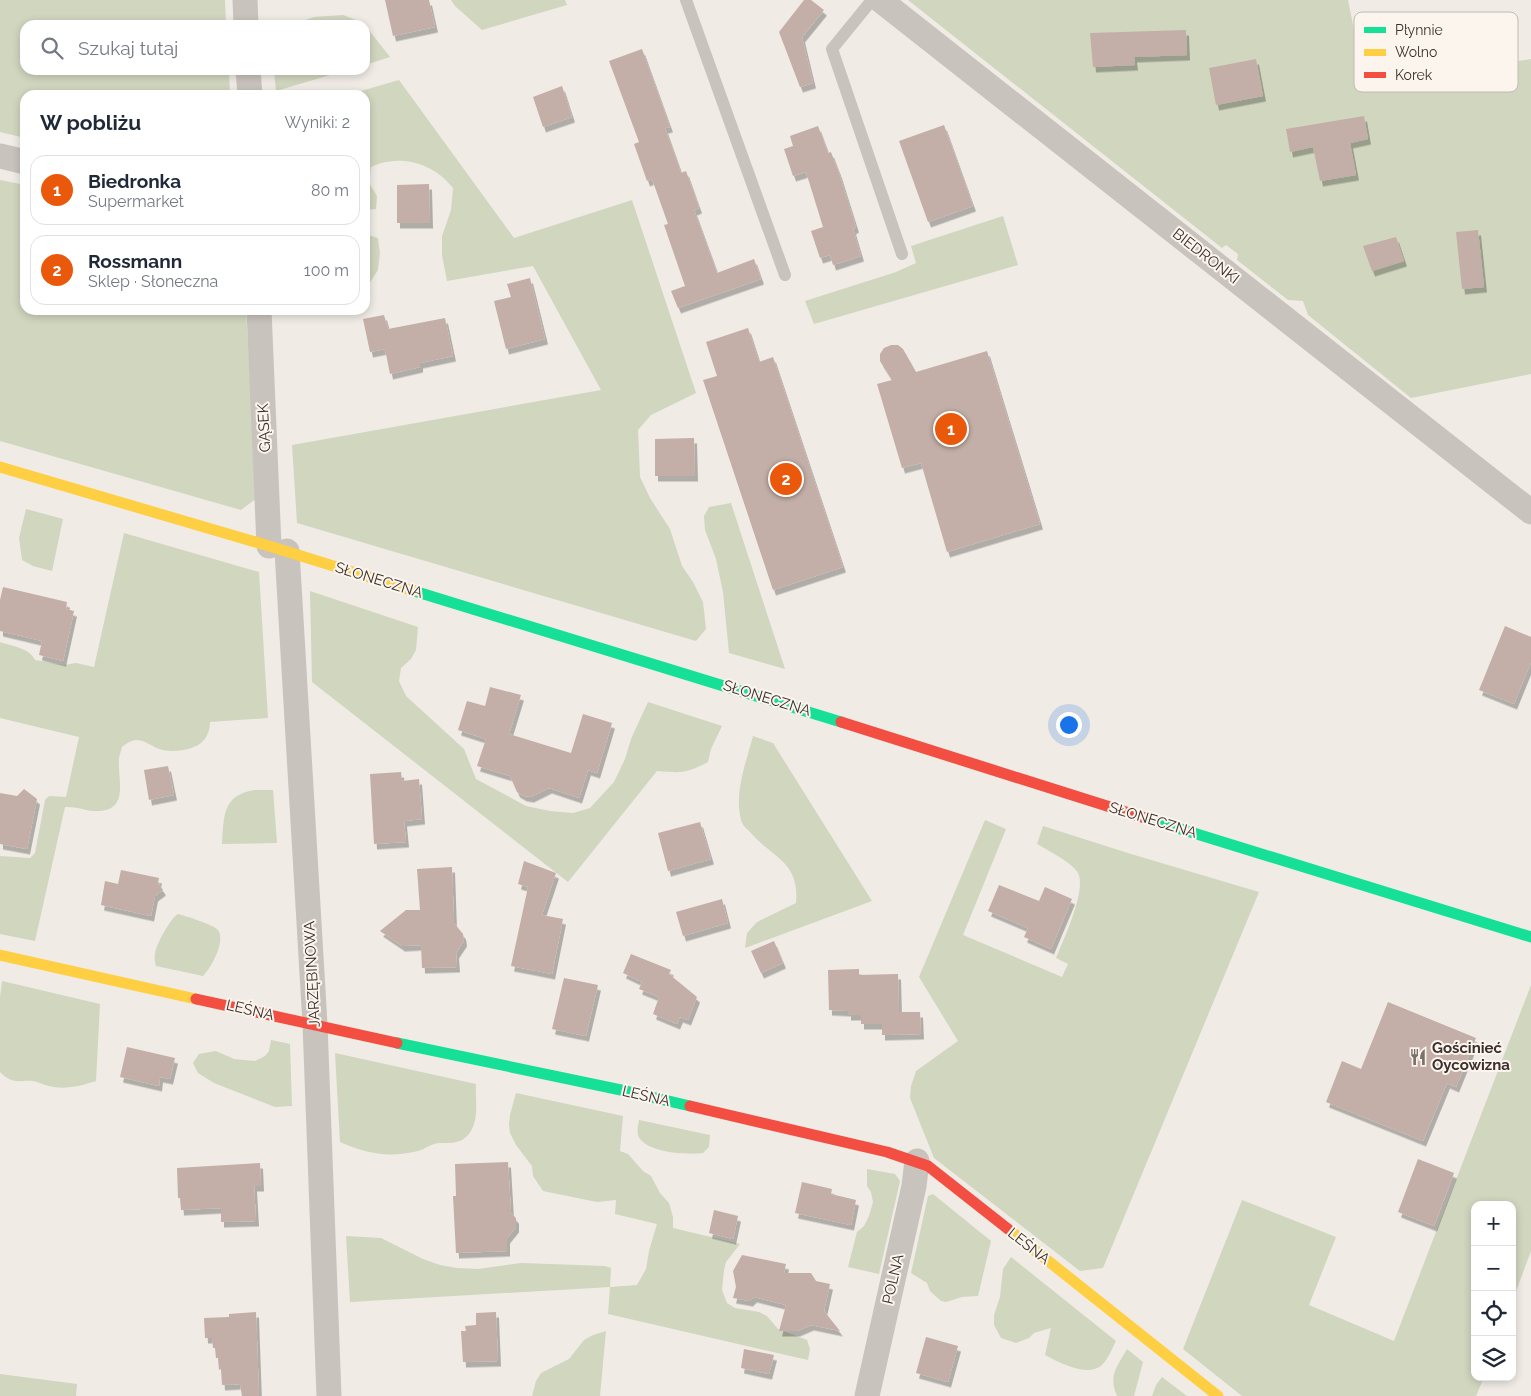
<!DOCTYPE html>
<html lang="pl">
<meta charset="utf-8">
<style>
:root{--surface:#fff;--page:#f2f2f3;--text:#1f2937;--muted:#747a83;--line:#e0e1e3;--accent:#ea580c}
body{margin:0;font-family:Raleway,sans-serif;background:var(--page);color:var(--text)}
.controls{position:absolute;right:15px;bottom:15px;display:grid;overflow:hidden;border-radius:10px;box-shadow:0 2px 8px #0003}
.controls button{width:45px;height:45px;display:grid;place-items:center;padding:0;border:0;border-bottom:1px solid var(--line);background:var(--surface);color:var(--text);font:25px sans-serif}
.you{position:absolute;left:1068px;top:724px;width:18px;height:18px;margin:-12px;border:4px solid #fff;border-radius:50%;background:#1a73e8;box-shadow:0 0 0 8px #1a73e833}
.badge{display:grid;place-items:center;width:32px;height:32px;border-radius:50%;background:var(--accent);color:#fff;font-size:16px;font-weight:700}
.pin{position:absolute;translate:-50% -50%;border:2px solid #fff;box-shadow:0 1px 5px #0006}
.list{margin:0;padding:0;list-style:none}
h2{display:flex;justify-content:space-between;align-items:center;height:65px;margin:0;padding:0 20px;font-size:21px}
h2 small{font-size:16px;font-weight:400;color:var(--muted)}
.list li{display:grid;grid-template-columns:32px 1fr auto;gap:15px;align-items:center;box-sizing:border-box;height:70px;margin:0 10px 10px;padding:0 10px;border:1px solid var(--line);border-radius:15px}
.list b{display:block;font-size:19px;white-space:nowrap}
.list p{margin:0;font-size:16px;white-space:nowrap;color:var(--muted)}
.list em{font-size:16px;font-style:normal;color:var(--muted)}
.icon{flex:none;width:28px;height:28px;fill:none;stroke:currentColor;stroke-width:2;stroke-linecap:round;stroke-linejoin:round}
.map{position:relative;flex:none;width:1531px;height:1396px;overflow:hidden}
.search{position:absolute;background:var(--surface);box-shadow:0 2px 8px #0003;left:20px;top:20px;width:350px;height:55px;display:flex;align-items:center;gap:12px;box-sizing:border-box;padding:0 18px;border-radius:15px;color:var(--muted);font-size:19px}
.panel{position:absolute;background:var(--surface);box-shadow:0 2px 8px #0003;left:20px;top:90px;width:350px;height:225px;border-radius:15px}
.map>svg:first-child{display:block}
.green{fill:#d1d6bf}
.building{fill:#c3afa7;filter:url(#shadow)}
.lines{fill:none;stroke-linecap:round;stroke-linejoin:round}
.lane{stroke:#c9c3be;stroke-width:12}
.street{stroke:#c9c3be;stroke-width:25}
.fast{stroke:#16e098;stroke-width:11}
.slow{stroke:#ffcf43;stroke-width:11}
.jam{stroke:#f24e42;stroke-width:11}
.labels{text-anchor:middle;stroke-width:4;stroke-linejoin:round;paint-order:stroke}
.street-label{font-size:15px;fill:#3b302b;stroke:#fbf5ee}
.poi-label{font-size:15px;font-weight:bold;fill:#3b302b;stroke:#fbf5ee;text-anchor:start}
.key{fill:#fbf5ee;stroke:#c1bab4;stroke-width:1}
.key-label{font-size:14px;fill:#3b302b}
</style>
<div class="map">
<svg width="1531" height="1396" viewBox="0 0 1531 1396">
<defs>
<filter id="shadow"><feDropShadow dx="3" dy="5.5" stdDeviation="0" flood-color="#0004"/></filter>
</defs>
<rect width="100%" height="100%" fill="#f0ebe5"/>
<path class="green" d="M 0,0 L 225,0 L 226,25 L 25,25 L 25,70 L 229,70 L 230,95 L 25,95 L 25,138 L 0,132 Z
M 451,0 L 565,0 L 567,5 L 482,30 L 455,6 Z
M 908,0 L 1348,0 L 1362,68 L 1480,45 L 1485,67 L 1531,59 L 1531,374 L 1411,398 L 1308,315 L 1303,301 L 1288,300 L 1237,260 L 1238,254 L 1226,245 L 1222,248 Z
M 343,15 L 356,20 L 363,25 L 291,25 L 314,17 Z
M 365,27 L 368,29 L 390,57 L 365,65 Z
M 274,70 L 347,70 L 276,91 Z
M 399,80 L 514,238 L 632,200 L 696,393 L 651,415 L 638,430 L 640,477 L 650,498 L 670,529 L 682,566 L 693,582 L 703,602 L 706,629 L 696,641 L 297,523 L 292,445 L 601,390 L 533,266 L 447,281 L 442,255 L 442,236 L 451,210 L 453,188 C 434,163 399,153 371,167 L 369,183 L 377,196 L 376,209 L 365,210 L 365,95 L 347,95 Z
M 0,180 L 25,185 L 25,310 L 246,310 L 257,498 L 241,510 L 0,441 Z
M 1003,216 L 1018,265 L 814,324 L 805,301 L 896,272 L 916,263 L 911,246 Z
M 365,234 L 378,238 L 380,253 L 378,270 L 365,290 Z
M 731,503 L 785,669 L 729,653 L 723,592 L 716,559 L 705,530 L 704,516 L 709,507 Z
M 26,509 L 63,519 L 52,571 L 33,566 L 22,560 L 19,538 Z
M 124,533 L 259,572 L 268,718 L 210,722 C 210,728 208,735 204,740 C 195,751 171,753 159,749 C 151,746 145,740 136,740 C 131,740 126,744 122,747 C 121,750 120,754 119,758 C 117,777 130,810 99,811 C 87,812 78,806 65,807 L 35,941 L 0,934 L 0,856 L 30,858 L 35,853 L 45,800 L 49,796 L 66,797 L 79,737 L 0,718 L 0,642 C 11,646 30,648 35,660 L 64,665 L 76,663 L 94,667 Z
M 310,591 L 418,627 L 416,650 L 411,659 L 401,668 L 399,681 L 406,696 L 464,749 L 476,779 L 526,806 L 550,811 L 573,813 L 590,808 L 614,782 L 625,759 L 631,739 L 648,702 L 722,726 L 711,749 L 708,762 C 685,774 681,773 657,771 L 568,882 L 312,682 Z
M 753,736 L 773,743 L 872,901 L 745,948 L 747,933 L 757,922 L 796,903 C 800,861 772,858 750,832 C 747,829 742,825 741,820 C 734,792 746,763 753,736 Z
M 255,790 L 273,790 L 277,843 L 222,844 C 224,816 222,795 255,790 Z
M 985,820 L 1006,829 L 963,935 L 1062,977 L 1068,964 L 1056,958 C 1063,941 1087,890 1078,873 C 1074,864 1046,849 1037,844 L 1043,826 L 1131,854 L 1259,892 L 1103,1268 L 1080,1271 L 934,1158 L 910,1098 L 911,1086 L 916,1071 L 958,1041 L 919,977 Z
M 178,914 C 186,916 214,925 218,930 C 226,941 211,968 203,976 L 156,966 C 155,962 154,958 155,954 C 155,946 172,916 178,914 Z
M 2,981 L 100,1004 L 96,1081 C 80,1086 65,1090 49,1086 C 44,1085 38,1082 33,1081 C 18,1080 13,1085 0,1072 L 0,997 Z
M 1531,985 L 1531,1251 L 1512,1302 L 1512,1205 L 1475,1205 L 1475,1377 L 1484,1377 L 1476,1396 L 1242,1396 L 1183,1349 L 1242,1200 L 1336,1237 L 1309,1305 L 1394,1341 Z
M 271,1040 L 290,1044 L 292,1106 L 275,1107 L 214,1083 L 198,1073 L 193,1063 L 199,1054 L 216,1051 L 234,1059 L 255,1061 L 265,1056 L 269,1051 Z
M 335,1053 L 476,1084 C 475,1099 479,1115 472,1129 C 464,1144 453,1143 439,1143 C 433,1143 425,1149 418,1151 C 389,1158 367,1154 340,1142 Z
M 516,1093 L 623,1116 L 620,1151 L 628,1154 L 643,1171 L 651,1176 L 660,1193 L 669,1203 L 673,1217 L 673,1228 L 740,1244 L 726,1262 L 724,1270 L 722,1290 L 727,1303 L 735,1308 L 759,1312 L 767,1316 L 778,1329 L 807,1340 L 810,1349 L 808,1360 L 608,1314 L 610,1287 L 350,1302 L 346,1236 L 381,1238 L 423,1259 L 440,1265 L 457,1268 L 478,1269 L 521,1263 L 605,1266 L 611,1268 L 610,1287 L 637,1285 L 646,1269 L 649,1251 L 657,1224 L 615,1214 L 616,1200 L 597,1202 L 543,1191 L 533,1176 L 532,1166 L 516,1145 L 510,1133 L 509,1125 L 510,1115 Z
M 639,1120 L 710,1135 L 709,1147 L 703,1153 C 687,1155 651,1153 640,1139 C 636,1133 638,1126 639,1120 Z
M 867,1169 L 895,1174 L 900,1181 L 879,1274 L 848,1267 L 857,1232 L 864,1226 L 869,1216 L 873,1202 L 871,1192 L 867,1186 Z
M 933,1194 L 991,1241 L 978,1296 L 962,1297 L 946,1302 L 941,1301 L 930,1291 L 927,1283 L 911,1273 L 928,1196 Z
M 1011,1257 L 1116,1341 C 1112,1349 1108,1359 1102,1365 C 1088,1378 1058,1362 1045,1355 L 1051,1328 L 1034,1333 L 1029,1338 L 1016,1343 L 1001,1338 L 994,1325 L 994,1315 L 1000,1297 L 1003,1269 Z
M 606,1331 L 600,1396 L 532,1396 L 536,1381 L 541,1373 L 569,1359 L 584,1340 L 593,1335 Z
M 1127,1349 L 1143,1362 L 1134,1396 L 1117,1396 C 1108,1375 1117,1367 1127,1349 Z
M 0,1374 L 77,1384 L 76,1396 L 0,1396 Z
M 1162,1377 L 1187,1396 L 1152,1396 L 1156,1385 Z"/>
<path class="building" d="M 385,0 L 429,0 L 435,27 L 393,36 Z
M 804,0 L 811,0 L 824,10 L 802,37 L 813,83 L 800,87 L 779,32 Z
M 1186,30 L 1187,55 L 1134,57 L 1135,65 L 1093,67 L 1090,33 Z
M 642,49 L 670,127 L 665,128 L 681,173 L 686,171 L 699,208 L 694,210 L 717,273 L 754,259 L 761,279 L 678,308 L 671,291 L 685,286 L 664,225 L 668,224 L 652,179 L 647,181 L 634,144 L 639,142 L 609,61 Z
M 1256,59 L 1263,96 L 1216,105 L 1209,68 Z
M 562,86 L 572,117 L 543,127 L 533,97 Z
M 1364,116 L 1368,139 L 1350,143 L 1356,175 L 1320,181 L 1313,147 L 1290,152 L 1286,129 Z
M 944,125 L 973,206 L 928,222 L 899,141 Z
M 818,126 L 828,153 L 831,152 L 839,173 L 856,227 L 853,229 L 861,256 L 833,265 L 830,255 L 820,258 L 811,231 L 823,227 L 806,172 L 793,176 L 784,149 L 793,146 L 790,136 Z
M 429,184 L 430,223 L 397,223 L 397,185 Z
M 1478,230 L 1484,287 L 1462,289 L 1456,232 Z
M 1396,237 L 1404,261 L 1372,271 L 1363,246 Z
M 530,278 L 545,339 L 506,349 L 494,301 L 511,297 L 507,284 Z
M 384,315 L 388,329 L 445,318 L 453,356 L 420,363 L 420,367 L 390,374 L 385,349 L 370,352 L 363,319 Z
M 748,328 L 759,362 L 773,357 L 843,567 L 773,590 L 703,380 L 717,376 L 706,342 Z
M 891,345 L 898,345 L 903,349 L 916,372 L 987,351 L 1040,524 L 947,552 L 921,463 L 902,468 L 877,384 L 892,380 L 880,361 L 880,354 L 884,348 Z
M 694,438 L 695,476 L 655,476 L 655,439 Z
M 3,587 L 67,602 L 66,609 L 74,611 L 63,661 L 39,655 L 42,641 L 0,631 L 0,600 Z
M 1505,626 L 1531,637 L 1531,662 L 1514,704 L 1479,690 Z
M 490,687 L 521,695 L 509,734 L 571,753 L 583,714 L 612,723 L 597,773 L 588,770 L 579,798 L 549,788 L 531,797 L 524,796 L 517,792 L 510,776 L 477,766 L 486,739 L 458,730 L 467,701 L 485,706 Z
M 168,766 L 174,795 L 149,800 L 144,770 Z
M 401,772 L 402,781 L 419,779 L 422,819 L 404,821 L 406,842 L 374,844 L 370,774 Z
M 24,789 L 37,799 L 27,849 L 0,844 L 0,793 L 17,796 Z
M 700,822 L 711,859 L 668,871 L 658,833 Z
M 524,861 L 556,873 L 542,915 L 563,919 L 552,974 L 511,966 L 528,887 L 518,884 Z
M 452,867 L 454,923 L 463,934 L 464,941 L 456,953 L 457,967 L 422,968 L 421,945 L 402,946 L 380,931 L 406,910 L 420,910 L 417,869 Z
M 121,870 L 159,878 L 158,883 L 163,890 L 155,896 L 151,916 L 101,905 L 105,881 L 118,884 Z
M 999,885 L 1039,901 L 1045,887 L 1072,899 L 1051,949 L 1024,937 L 1028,928 L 988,911 Z
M 722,899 L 728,923 L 683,936 L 676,912 Z
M 774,941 L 783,963 L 761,973 L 751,951 Z
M 631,954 L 671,970 L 669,974 L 697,997 L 688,1020 L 680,1017 L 677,1024 L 653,1014 L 659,997 L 639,989 L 642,982 L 623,973 Z
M 859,969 L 859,975 L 898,974 L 899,1012 L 920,1012 L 921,1034 L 882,1035 L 882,1024 L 861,1024 L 861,1015 L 848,1015 L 848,1011 L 829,1010 L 828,970 Z
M 564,978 L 598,985 L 586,1036 L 552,1029 Z
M 1388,1002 L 1476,1038 L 1456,1087 L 1447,1083 L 1423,1141 L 1326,1102 L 1342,1061 L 1361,1069 Z
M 127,1047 L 175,1058 L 170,1079 L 160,1077 L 159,1086 L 120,1077 Z
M 1418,1159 L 1454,1173 L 1434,1226 L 1398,1212 Z
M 508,1162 L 511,1213 L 516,1218 L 516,1227 L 507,1238 L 507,1251 L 456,1253 L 453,1196 L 456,1196 L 455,1164 Z
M 260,1163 L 261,1186 L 254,1186 L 256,1221 L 221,1222 L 221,1208 L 181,1210 L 180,1198 L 178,1198 L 177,1168 Z
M 802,1182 L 832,1189 L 831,1194 L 856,1200 L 851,1225 L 795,1213 Z
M 714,1210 L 738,1216 L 733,1239 L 709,1233 Z
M 742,1255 L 786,1264 L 784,1273 L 811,1273 L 816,1281 L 830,1284 L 824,1311 L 840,1331 L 811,1325 L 797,1331 L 779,1331 L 786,1305 L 754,1297 L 750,1301 L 733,1298 L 736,1287 L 733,1271 Z
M 256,1312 L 259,1396 L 242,1396 L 240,1384 L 222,1385 L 221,1369 L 219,1370 L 218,1358 L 216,1358 L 215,1348 L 213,1348 L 212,1338 L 205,1338 L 204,1318 L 229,1317 L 229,1314 Z
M 496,1312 L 498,1361 L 463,1362 L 461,1331 L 466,1331 L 465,1326 L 476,1325 L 476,1313 Z
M 926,1337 L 958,1346 L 948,1382 L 916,1373 Z
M 744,1349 L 774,1355 L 769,1374 L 741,1368 Z"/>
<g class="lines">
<path class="lane" d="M 686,0 L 785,275
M 872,0 L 832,49 L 902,254"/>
<path class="street" d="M 245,0 L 246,25
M 880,0 L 1531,512
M 248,70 L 250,95
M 0,156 L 25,162
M 259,310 L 269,546
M 287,551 L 315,1024 L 329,1396
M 867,1396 L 914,1186 L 917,1161"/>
<path class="fast" d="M 414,591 L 841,722
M 1145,818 L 1531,937
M 397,1043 L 621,1090 L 690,1106"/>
<path class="slow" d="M 0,467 L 269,546 L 414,591
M 0,955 L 196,999
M 1008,1229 L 1218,1396"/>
<path class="jam" d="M 841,722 L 1145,818
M 196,999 L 397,1043
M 690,1106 L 887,1152 L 928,1166 L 1008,1229"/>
</g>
<defs>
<g id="restaurant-bare" transform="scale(1.35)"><path d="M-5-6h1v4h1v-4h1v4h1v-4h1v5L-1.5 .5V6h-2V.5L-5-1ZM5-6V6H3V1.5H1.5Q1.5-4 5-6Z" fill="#7a716c" stroke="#fbf5ee" stroke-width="2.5" paint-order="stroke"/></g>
</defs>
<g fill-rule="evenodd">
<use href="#restaurant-bare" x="1418" y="1057"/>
</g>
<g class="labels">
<g class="street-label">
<text transform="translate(1206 256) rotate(38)" y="5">BIEDRONKI</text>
<text transform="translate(264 428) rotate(-93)" y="5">GĄSEK</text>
<text transform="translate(379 580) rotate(17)" y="5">SŁONECZNA</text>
<text transform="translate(767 698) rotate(17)" y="5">SŁONECZNA</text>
<text transform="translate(1153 820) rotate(17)" y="5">SŁONECZNA</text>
<text transform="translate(312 974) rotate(-93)" y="5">JARZĘBINOWA</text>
<text transform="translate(250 1010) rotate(13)" y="5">LEŚNA</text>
<text transform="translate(646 1096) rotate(13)" y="5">LEŚNA</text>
<text transform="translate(1029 1246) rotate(38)" y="5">LEŚNA</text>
<text transform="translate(893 1279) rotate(-77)" y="5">POLNA</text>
</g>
<g class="poi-label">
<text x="1432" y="1053">Gościnieć<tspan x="1432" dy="17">Oycowizna</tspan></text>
</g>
</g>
<rect x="1354" y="12" width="164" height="80" rx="8" class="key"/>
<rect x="1364" y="27" width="22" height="6" fill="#16e098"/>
<rect x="1364" y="49" width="22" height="7" fill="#ffcf43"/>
<rect x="1364" y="72" width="22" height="6" fill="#f24e42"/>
<g class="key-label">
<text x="1395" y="35">Płynnie</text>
<text x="1395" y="57">Wolno</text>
<text x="1395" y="80">Korek</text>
</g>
</svg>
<div class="controls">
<button>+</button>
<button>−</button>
<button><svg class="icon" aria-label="locate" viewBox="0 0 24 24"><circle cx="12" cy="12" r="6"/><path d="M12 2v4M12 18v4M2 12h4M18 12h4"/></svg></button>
<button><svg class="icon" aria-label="layers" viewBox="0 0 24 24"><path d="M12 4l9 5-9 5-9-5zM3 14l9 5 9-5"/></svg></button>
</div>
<div class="you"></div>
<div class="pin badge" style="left:951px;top:429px">1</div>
<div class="pin badge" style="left:786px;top:479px">2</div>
<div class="search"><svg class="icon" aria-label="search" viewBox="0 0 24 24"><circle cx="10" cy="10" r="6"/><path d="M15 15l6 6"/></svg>Szukaj tutaj</div>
<section class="panel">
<h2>W pobliżu<small>Wyniki: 2</small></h2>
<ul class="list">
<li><span class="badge">1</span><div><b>Biedronka</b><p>Supermarket</p></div><em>80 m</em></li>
<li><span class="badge">2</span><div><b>Rossmann</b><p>Sklep · Słoneczna</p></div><em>100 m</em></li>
</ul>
</section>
</div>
